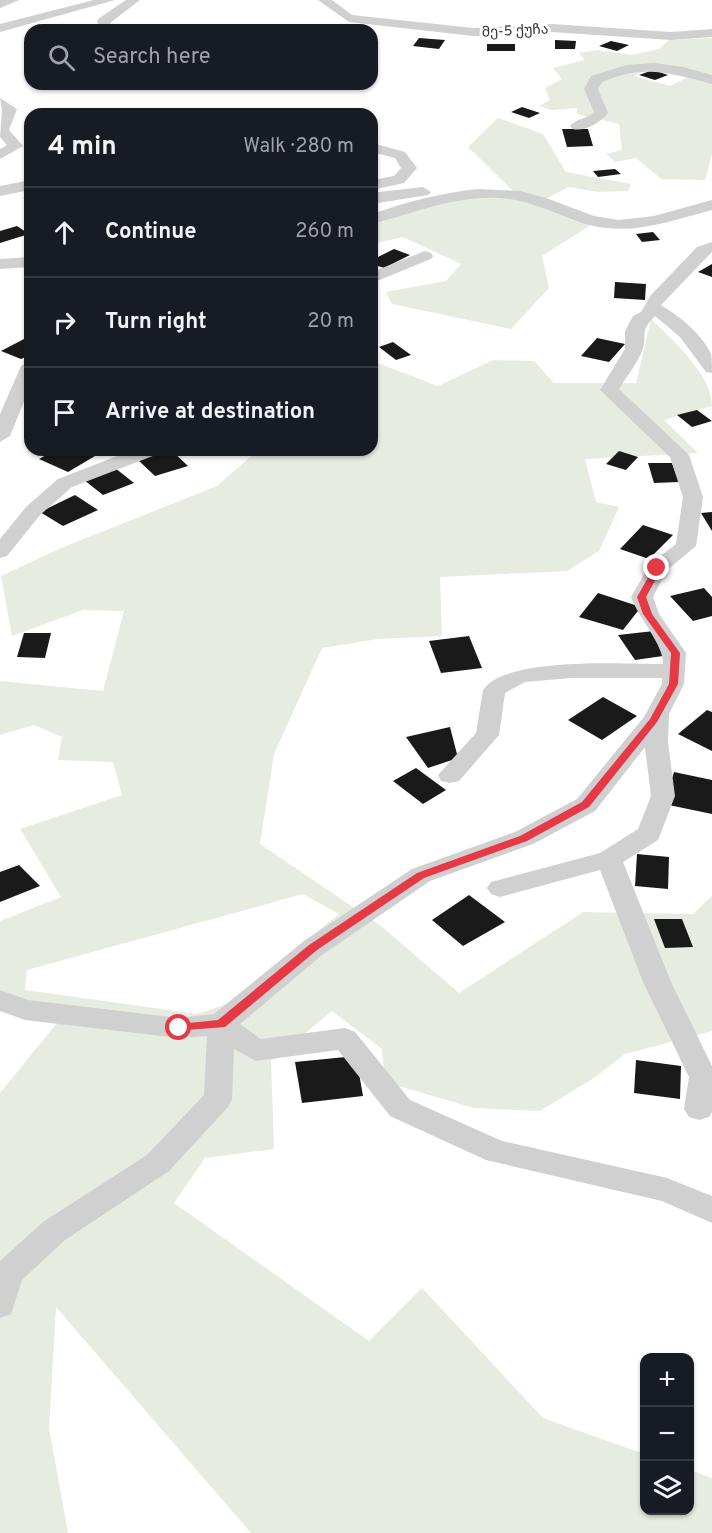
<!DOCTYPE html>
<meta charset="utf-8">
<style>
:root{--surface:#171b24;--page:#20242c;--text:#f1f3f6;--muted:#9ea1a6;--line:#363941}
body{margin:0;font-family:Overpass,"Noto Sans Georgian",sans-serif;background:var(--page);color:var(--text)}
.controls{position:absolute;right:18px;bottom:18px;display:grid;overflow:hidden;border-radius:12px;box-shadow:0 2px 4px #0004}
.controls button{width:54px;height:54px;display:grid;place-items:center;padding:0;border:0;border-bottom:2px solid var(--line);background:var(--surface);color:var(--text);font:30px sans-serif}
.stop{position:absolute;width:18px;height:18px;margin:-14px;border:4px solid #e63946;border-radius:50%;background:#fff}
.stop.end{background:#e63946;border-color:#fff;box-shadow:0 2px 6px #0008}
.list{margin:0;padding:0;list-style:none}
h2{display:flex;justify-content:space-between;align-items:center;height:78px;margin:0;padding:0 24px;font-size:26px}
h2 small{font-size:20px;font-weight:400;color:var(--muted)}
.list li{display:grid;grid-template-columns:39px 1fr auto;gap:18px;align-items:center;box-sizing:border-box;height:90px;padding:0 24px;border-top:2px solid var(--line)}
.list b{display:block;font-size:22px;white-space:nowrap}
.list em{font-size:20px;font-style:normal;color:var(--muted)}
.icon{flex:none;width:33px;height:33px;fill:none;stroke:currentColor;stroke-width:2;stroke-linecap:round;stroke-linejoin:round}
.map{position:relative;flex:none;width:712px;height:1533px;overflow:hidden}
.search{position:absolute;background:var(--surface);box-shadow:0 2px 4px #0004;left:24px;top:24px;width:354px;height:66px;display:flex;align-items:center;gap:15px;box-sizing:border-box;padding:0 21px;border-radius:18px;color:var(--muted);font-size:22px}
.panel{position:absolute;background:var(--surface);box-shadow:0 2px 4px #0004;left:24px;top:108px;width:354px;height:348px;border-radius:18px}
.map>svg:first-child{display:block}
.green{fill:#e6ecdf;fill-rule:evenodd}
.building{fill:#1a1a1a}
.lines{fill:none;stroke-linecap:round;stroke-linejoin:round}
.minor{fill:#d0d0d0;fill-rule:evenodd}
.route{fill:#e63946}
.labels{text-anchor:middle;stroke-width:6;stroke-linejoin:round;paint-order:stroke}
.far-street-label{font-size:14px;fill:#333;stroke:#fff}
</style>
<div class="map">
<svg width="712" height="1533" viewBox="0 0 712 1533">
<rect width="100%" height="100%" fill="#fff"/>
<path class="green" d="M 712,38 L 712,154 L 705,180 L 661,179 L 636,158 L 615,162 L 606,154 L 622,150 L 619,124 L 577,114 L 577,108 L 551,110 L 539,106 L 550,100 L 545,88 L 562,79 L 553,68 L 585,60 L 579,53 L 597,50 L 632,55 L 659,49 L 669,40 ZM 656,65 L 692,75 L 670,86 L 634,76 Z
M 498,118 L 543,134 L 566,172 L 631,184 L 628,191 L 598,192 L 568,187 L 546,199 L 515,193 L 468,147 Z
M 490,196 L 534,201 L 591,225 L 542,256 L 549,288 L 511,329 L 392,304 L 386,292 L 446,281 L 461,264 L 403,237 L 372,244 L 372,225 C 410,210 449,197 490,196 Z
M 651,319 C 672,339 712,375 712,406 L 664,420 L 698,453 L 585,459 L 596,502 L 619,507 L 599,551 L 567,571 L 440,577 L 442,636 L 378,639 L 322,648 L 274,754 L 260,844 L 381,926 L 459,993 L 583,912 L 693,914 L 712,896 L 712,1031 L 625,1054 L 594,1078 L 540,1111 L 474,1108 L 385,1082 L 382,1049 L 332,1011 L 271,1061 L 274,1149 L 205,1158 L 174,1203 L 369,1341 L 422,1288 L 543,1418 L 644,1454 L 644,1510 L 690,1510 L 690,1470 L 712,1478 L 712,1533 L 251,1533 L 56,1307 L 49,1428 L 68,1533 L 0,1533 L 0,1093 L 70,1007 L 41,1006 L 0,990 L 0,921 L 61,897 L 20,829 L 122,795 L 113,762 L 58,760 L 62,737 L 34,725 L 0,735 L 0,681 L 103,691 L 124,611 L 83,610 L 12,636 L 1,576 L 61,548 L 217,486 L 258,450 L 372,450 L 372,361 L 438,386 L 493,360 L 534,361 L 554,383 L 636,383 ZM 303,894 L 339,914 L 227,1004 L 197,1014 L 25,990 L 27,970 Z"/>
<path class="building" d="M 419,38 L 445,40 L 439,49 L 413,46 Z
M 555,40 L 576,41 L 575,49 L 555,49 Z
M 611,41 L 629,45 L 617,51 L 599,46 Z
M 487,44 L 515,44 L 515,51 L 487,51 Z
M 653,70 L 668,75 L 655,80 L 639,75 Z
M 522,107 L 540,113 L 529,118 L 511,112 Z
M 562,129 L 588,129 L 593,146 L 567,147 Z
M 615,169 L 621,174 L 598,177 L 593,171 Z
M 17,226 L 29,234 L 0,243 L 0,231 Z
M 653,232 L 660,240 L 642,242 L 636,234 Z
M 394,249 L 410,255 L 384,268 L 372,264 L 372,260 Z
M 712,264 L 712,277 L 698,272 Z
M 615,282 L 646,284 L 645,300 L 614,298 Z
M 597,338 L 625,344 L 609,362 L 581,356 Z
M 24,339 L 30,342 L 30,355 L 21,359 L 1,351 Z
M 393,342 L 411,355 L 396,360 L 379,347 Z
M 697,410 L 712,421 L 692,427 L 677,415 Z
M 55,450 L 81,450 L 95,456 L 68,472 L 39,459 Z
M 171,450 L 188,466 L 155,476 L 138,460 Z
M 619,451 L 638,457 L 626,470 L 606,464 Z
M 648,463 L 672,463 L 679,482 L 654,483 Z
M 115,468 L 134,483 L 103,495 L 84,480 Z
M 75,495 L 98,510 L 63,526 L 40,512 Z
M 712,512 L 712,531 L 701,513 Z
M 643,525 L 673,535 L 649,559 L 620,549 Z
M 704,588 L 712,597 L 712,616 L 693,621 L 670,596 Z
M 598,593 L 641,607 L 623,630 L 579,617 Z
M 654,631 L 663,656 L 635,660 L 618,635 Z
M 24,633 L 51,633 L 45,658 L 17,657 Z
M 469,636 L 482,668 L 441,673 L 429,641 Z
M 603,697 L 637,716 L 602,740 L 568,720 Z
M 707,710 L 712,712 L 712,751 L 678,734 Z
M 450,727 L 458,758 L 428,768 L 406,737 Z
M 416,768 L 446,790 L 423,804 L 393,781 Z
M 674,772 L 712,780 L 712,814 L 664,804 Z
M 637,854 L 669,857 L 668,889 L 635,886 Z
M 19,865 L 40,886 L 0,902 L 0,872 Z
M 469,895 L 505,922 L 463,946 L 432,920 Z
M 654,919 L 682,919 L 693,947 L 665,948 Z
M 356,1056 L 363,1096 L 302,1103 L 295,1062 Z
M 636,1060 L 681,1066 L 680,1099 L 634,1093 Z"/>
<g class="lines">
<path class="minor" d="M 0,0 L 19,0 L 0,8 Z
M 94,0 L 115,0 L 0,32 L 0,24 Z
M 126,0 L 140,0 L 110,23 L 114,30 L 102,30 L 97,22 L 98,19 Z
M 318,0 L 332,0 L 352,15 L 473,28 L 552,24 L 671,32 L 712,29 L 712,37 L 671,40 L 552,32 L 473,36 L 349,22 Z
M 654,63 L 683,67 L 712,75 L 712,84 C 669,73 645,64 602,82 L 598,89 L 608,113 C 600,123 585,132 572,129 L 570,126 C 575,119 587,119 594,112 L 584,89 L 591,76 L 626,65 Z
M 0,98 L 17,109 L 9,130 L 23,146 L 0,159 L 0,149 L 7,145 L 0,137 L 2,110 Z
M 372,143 L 405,152 L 417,168 L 404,183 L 372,190 L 372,180 L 394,176 L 401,168 L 395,158 L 372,152 Z
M 30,180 L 30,190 L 0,196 L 0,186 Z
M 423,187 L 431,192 L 428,195 L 372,204 L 372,194 L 379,192 Z
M 477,189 L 520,191 L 546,198 L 594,216 L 619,220 L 654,216 L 712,200 L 712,210 C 670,221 629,237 586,224 C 556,215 530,199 498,198 C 453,196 415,213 372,224 L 372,214 C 406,202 441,193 477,189 Z
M 712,242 L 712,252 L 661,305 C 679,316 702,334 711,354 C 712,359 712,368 712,373 L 706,372 L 680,337 L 655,316 C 637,335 649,332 642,351 C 637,364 626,377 619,389 L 689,455 L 703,497 L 696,546 L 666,571 L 653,597 L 659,614 L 686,653 L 684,684 L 669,714 L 668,742 L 675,796 L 658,840 L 623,862 L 671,982 L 712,1066 L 712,1112 L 709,1117 L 699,1120 L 689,1117 L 684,1109 L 689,1077 L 643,982 L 600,870 L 500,897 L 491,894 L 487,888 L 491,882 L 600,853 L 638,829 L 651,796 L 645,747 L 595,811 L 533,844 L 430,881 L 322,955 L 240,1024 L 261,1039 L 345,1028 L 355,1032 L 410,1100 L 502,1141 L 667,1178 L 712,1196 L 712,1223 L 662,1201 L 486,1160 L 390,1116 L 338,1050 L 256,1061 L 234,1049 L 232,1099 L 228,1107 L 169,1171 L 65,1240 L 22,1280 L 11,1314 L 0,1318 L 0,1261 L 43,1222 L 147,1155 L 204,1095 L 207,1036 L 179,1038 L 25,1020 L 0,1011 L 0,990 L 28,1000 L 179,1018 L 214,1014 L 304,941 L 412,869 L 515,832 L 577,799 L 644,717 L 662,684 L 662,678 L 571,678 L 525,682 L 505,693 L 499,735 L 459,781 L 450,783 L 441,781 L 438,775 L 476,733 L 483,690 C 506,656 624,664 663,664 C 664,645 639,619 631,597 L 650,564 L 676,544 L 683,497 L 670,457 L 600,390 L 625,349 L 625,331 L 633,316 L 641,312 L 651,295 L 697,247 Z
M 425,251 L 431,253 L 433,256 L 431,259 L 372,283 L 372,272 Z
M 30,257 L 30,267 L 0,269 L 0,259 Z
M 30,361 L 30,387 L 10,436 L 0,442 L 0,414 L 21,366 Z
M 133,450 L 161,450 L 158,454 L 72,487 L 40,515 L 7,556 L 0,558 L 0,539 L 26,507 L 58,479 Z"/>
</g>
<path class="route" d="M 654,567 L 662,568 L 646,597 L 652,614 L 680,653 L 678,684 L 657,722 L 589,807 L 527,841 L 424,878 L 317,950 L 225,1027 L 175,1031 L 175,1025 L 179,1024 L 218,1020 L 309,945 L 417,873 L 520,836 L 582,802 L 650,719 L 669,684 L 671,653 L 643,614 L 637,597 Z"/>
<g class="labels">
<g class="far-street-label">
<text transform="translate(515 30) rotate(-3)" y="5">მე-5 ქუჩა</text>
</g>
</g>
</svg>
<div class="controls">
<button>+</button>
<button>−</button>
<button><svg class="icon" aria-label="layers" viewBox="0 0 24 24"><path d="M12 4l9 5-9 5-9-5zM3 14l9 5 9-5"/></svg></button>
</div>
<div class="stop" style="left:179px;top:1028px"></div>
<div class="stop end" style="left:657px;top:568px"></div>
<div class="search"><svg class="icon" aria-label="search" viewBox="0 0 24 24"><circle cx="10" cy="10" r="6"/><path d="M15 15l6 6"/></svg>Search here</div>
<section class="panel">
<h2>4 min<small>Walk · 280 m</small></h2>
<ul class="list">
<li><svg class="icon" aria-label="ahead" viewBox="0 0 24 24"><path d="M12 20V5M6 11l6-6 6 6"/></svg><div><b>Continue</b></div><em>260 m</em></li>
<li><svg class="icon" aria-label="right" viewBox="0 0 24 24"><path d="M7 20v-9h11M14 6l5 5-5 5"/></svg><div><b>Turn right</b></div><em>20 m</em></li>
<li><svg class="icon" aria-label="arrive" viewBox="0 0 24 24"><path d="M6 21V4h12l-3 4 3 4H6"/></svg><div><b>Arrive at destination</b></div></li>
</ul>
</section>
</div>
